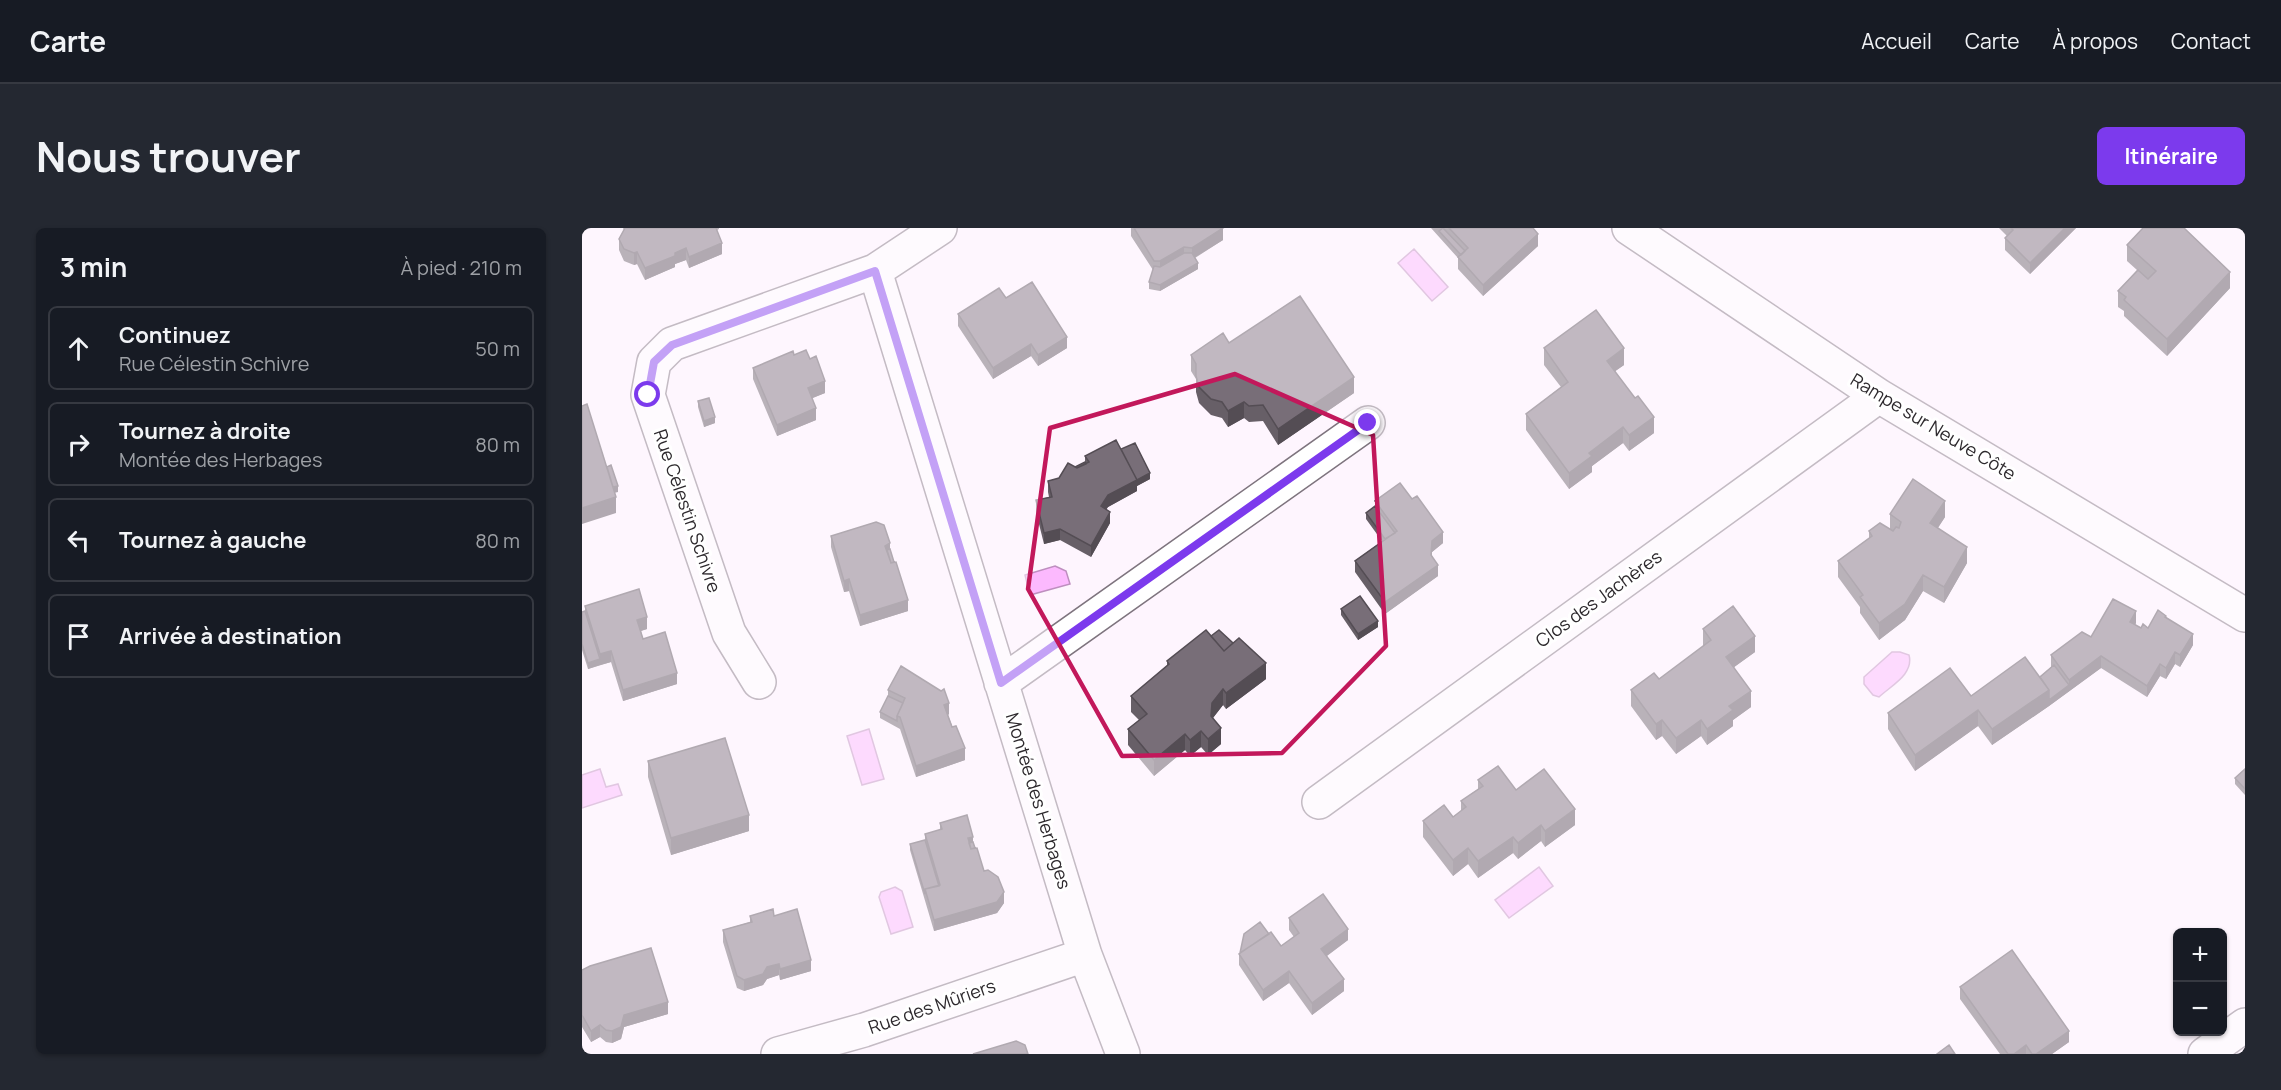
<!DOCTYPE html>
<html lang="fr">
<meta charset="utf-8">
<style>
:root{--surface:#171b24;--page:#242831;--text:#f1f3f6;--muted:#9ea1a6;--line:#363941;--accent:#7c3aed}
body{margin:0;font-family:Manrope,sans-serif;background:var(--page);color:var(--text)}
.controls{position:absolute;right:18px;bottom:18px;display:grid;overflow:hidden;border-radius:9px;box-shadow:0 2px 4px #0004}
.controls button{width:54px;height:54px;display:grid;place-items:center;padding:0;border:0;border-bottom:2px solid var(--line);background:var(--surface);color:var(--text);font:30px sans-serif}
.stop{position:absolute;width:18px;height:18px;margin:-14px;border:4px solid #7c3aed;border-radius:50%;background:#fff}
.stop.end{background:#7c3aed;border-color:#fff;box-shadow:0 2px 6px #0008}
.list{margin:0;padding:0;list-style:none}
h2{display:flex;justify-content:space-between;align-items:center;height:78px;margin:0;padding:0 24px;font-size:26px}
h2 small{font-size:20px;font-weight:400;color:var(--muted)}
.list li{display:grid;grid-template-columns:39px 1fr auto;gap:18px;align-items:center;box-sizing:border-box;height:84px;margin:0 12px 12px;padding:0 12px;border:2px solid var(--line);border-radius:9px}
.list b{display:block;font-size:22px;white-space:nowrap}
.list p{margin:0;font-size:20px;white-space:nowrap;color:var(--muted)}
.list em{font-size:20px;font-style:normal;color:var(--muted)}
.icon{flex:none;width:33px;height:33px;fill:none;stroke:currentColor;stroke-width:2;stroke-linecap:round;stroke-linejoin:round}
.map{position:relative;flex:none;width:1663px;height:826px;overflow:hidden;border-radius:9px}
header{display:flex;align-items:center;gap:36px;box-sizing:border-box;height:84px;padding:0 30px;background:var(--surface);border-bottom:2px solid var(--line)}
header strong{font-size:28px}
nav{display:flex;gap:33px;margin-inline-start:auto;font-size:21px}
.intro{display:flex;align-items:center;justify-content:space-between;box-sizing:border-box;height:144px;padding:0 36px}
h1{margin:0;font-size:42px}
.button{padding:15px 27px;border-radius:9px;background:var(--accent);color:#fff;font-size:21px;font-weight:700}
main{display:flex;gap:36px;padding:0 36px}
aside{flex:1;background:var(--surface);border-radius:9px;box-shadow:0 2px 4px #0004}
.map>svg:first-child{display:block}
.water{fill:#fcb9fe;stroke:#be8ebf;stroke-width:1.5}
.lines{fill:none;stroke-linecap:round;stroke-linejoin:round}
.minor-casing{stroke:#7e747e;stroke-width:36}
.minor{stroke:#fff;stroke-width:33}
.wall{fill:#675f67}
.shaded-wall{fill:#544d54}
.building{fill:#786e78;stroke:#544d54;stroke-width:1.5}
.route{stroke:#7c3aed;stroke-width:8}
.marked{fill:none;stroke:#c2185b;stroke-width:4.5;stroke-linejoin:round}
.labels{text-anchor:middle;stroke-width:6;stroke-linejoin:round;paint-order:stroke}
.street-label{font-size:18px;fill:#2d292d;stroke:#fff}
</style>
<header>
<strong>Carte</strong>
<nav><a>Accueil</a><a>Carte</a><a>À propos</a><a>Contact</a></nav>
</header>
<div class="intro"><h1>Nous trouver</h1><a class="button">Itinéraire</a></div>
<main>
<aside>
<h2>3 min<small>À pied · 210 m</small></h2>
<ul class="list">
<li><svg class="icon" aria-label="ahead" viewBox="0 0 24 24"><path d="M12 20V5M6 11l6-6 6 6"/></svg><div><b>Continuez</b><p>Rue Célestin Schivre</p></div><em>50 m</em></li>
<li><svg class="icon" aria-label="right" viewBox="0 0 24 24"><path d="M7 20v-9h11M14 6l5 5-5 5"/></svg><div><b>Tournez à droite</b><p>Montée des Herbages</p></div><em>80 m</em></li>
<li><svg class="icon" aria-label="left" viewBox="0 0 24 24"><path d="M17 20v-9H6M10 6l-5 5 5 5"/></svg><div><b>Tournez à gauche</b></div><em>80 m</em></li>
<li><svg class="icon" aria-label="arrive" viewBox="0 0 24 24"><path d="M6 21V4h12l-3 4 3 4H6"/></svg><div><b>Arrivée à destination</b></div></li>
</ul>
</aside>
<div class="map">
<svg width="1663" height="826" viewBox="0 0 1663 826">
<rect width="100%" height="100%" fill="#fef5fe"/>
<path class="water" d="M 832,21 L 866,59 L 850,73 L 816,35 Z
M 473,338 L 484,343 L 488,356 L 448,367 L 443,347 Z
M 1310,424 L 1318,424 L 1327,427 C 1332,446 1310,457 1297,469 L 1291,467 L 1282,456 L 1282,449 Z
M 287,501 L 302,551 L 280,557 L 265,508 Z
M 18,541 L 24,559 L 36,556 L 40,567 L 0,580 L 0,547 Z
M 957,639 L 971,658 L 927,690 L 913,672 Z
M 313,659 L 320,663 L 331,699 L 309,706 L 297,669 L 299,664 Z"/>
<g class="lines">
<g class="minor-casing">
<path id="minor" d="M 1047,0 L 1297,168 L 1663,387
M 293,43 L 503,727 L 541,826
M 177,454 L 147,405 L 66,167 L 72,134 L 90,116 L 293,43 L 358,0
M 419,455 L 786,195
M 737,574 L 1297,168
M 196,826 L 282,802 L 503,727
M 1623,826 L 1663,797"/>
</g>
<use href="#minor" class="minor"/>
</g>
<path class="wall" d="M 41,0 L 137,0 L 137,1 L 135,2 L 140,26 L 107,40 L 104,32 L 93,36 L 93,39 L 63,52 L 55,36 L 52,37 L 42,33 L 37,22 L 37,11 L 42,2 Z
M 549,0 L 641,0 L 641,12 L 613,30 L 616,41 L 578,63 L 567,61 L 567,54 L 571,42 L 549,8 Z
M 849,0 L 951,0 L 956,18 L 901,68 L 876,41 L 876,30 Z
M 1417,0 L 1494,0 L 1448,46 L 1423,22 L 1423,10 L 1425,8 Z
M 1545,17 L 1648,60 L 1585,128 L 1542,88 L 1542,83 L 1536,79 L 1536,63 L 1555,42 L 1545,33 Z
M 424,70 L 485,120 L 456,138 L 449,128 L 411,151 L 376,98 L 376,86 Z
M 647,115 L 772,165 L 696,217 L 681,193 L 667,194 L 662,190 L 646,199 L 640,190 L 629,187 L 617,175 L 614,164 L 614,151 L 609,143 L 609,127 Z
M 962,120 L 1042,137 L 1033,143 L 1072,205 L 1047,223 L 1041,215 L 1010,238 L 1010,244 L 987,261 L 944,202 L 944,186 L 979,159 L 962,137 Z
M 212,127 L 243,165 L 230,170 L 234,192 L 195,208 L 171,151 L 171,140 Z
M 116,173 L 133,195 L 122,199 L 116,179 Z
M 539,221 L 568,251 L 555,258 L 555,263 L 526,279 L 524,281 L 528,295 L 509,329 L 478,312 L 462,316 L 454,284 L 454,272 L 467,269 L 466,264 L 466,253 L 477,250 L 493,239 L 503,234 L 503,228 Z
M 793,273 L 861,315 L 850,324 L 850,328 L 856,348 L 803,386 L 773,344 L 773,333 L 800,313 L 784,291 L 784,285 L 793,278 Z
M 1308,286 L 1363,289 L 1356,300 L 1385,335 L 1362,375 L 1341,363 L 1323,392 L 1297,412 L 1278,385 L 1278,379 L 1256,349 L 1256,333 L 1287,310 L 1287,303 L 1308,301 Z
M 249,308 L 308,321 L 326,383 L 278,398 L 267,363 L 262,364 L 249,319 Z
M 3,378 L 65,401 L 59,403 L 61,411 L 95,456 L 41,473 L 29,434 L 6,441 L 0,422 L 0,384 L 3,383 Z
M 759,381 L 796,399 L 776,412 L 759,387 Z
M 1584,390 L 1611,417 L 1598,439 L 1593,436 L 1584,451 L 1578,448 L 1565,469 L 1519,440 L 1467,478 L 1410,517 L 1396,498 L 1333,543 L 1306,501 L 1306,485 L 1389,468 L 1458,449 L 1469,439 L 1469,427 L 1509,409 L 1554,395 L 1553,397 L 1559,400 L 1566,400 Z
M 1121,401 L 1173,424 L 1152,439 L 1169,479 L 1151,492 L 1151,498 L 1125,517 L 1119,508 L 1094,526 L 1080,508 L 1074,512 L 1049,478 L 1049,462 L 1077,451 L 1122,418 L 1121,417 Z
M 629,408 L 684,451 L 644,481 L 641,477 L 631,490 L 639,516 L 626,527 L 619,519 L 608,528 L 603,522 L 572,548 L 546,517 L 546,501 L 557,492 L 549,484 L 549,468 L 585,438 L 585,433 Z
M 306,462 L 367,486 L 366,487 L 383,532 L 334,549 L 318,501 L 298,490 L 298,484 L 306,468 Z
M 66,533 L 167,603 L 89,627 L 66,549 Z
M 1663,541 L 1663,567 L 1653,556 L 1653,550 Z
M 896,552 L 934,562 L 993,597 L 963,619 L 959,613 L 936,631 L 931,625 L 896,650 L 886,636 L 871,648 L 841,609 L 841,593 L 871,589 L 879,583 L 879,573 L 896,561 Z
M 358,595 L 391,614 L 402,643 L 422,675 L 415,685 L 352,703 L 328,622 L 328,616 L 343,612 L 343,606 L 358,602 Z
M 168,688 L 192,688 L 229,743 L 198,752 L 197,747 L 185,751 L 181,757 L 162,763 L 155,760 L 141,714 L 141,702 L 168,694 Z
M 707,690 L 766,712 L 745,728 L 762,763 L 730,787 L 707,755 L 681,773 L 657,737 L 657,726 L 687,706 L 699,718 L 712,709 L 707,702 Z
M 0,742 L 86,786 L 42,799 L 39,811 L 30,815 L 24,814 L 18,809 L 9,814 L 0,799 Z
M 1378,759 L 1487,814 L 1470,826 L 1418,826 L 1378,771 Z"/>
<path class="shaded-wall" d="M 641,0 L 641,12 L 610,31 L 610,20 Z
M 1483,0 L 1494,0 L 1448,46 L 1448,35 Z
M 956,6 L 956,18 L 901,68 L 901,57 Z
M 140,15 L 140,26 L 107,40 L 107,29 Z
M 602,19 L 602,31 L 578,45 L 578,33 Z
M 104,20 L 104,32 L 93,36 L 93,39 L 63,52 L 63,40 L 93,25 Z
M 55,24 L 55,36 L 52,37 L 52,25 Z
M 616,35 L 616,41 L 578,63 L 578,57 Z
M 1648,44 L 1648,60 L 1585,128 L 1585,111 Z
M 485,109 L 485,120 L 456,138 L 456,127 Z
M 449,116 L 449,128 L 411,151 L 411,140 Z
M 1042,120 L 1042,137 L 1025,149 L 1025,133 Z
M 772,149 L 772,165 L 696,217 L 696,201 Z
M 243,153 L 243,165 L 226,172 L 226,160 Z
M 662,174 L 662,190 L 646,199 L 646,183 Z
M 234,180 L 234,192 L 195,208 L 195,197 Z
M 133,189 L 133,195 L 122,199 L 122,193 Z
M 1072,189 L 1072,205 L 1047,223 L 1047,207 Z
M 1041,199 L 1041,215 L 1010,238 L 1010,244 L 987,261 L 987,245 L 1007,225 Z
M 568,245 L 568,251 L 555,258 L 555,263 L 526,279 L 519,290 L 519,278 L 526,267 Z
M 36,258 L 36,264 L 28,266 L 28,260 Z
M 34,269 L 34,285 L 0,296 L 0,280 Z
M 1363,273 L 1363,289 L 1348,311 L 1348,295 Z
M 528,284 L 528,295 L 509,329 L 509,318 Z
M 478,301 L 478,312 L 462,316 L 462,305 Z
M 861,304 L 861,315 L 850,324 L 849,338 L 850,313 Z
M 308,315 L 308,327 L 305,328 L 303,318 Z
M 1385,319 L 1385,335 L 1362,375 L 1362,359 Z
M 856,337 L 856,348 L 803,386 L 803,374 Z
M 1341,347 L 1341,363 L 1323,392 L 1297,412 L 1297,395 Z
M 267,351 L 267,363 L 262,364 L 262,353 Z
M 326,372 L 326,383 L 278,398 L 278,387 Z
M 1554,383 L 1554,395 L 1548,405 L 1548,394 Z
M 65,389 L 65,401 L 55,404 L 55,392 Z
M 796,393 L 796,399 L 776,412 L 776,406 Z
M 1611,406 L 1611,417 L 1598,439 L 1598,427 Z
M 1173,408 L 1173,424 L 1144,445 L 1144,429 Z
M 29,423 L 29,434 L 18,437 L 18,426 Z
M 1593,424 L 1593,436 L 1584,451 L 1584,440 Z
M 1519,428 L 1519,440 L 1467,478 L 1410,517 L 1410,501 L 1467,462 L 1487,457 L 1487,452 Z
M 18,431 L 18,437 L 6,441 L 6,435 Z
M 684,435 L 684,451 L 644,481 L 644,465 Z
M 1578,436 L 1578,448 L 1565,469 L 1565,458 Z
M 95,445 L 95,456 L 41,473 L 41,462 Z
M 641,461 L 641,477 L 630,491 L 629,488 L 630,475 Z
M 1169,463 L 1169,479 L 1151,492 L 1151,498 L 1125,517 L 1125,501 L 1147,478 Z
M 367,475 L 367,486 L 362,489 L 362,477 Z
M 1396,482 L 1396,498 L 1333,543 L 1333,527 Z
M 1080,492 L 1080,508 L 1074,512 L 1074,496 Z
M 1119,492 L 1119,508 L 1094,526 L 1094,510 Z
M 639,500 L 639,516 L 626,527 L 626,511 Z
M 619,503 L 619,519 L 608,528 L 608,512 Z
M 603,506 L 603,522 L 572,548 L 572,532 Z
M 383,520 L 383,532 L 334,549 L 334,538 Z
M 993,581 L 993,597 L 963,619 L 963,603 Z
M 167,587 L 167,603 L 89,627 L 89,610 Z
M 959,597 L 959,613 L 936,631 L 936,615 Z
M 391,609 L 391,620 L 388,621 L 386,610 Z
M 931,609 L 931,625 L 896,650 L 896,633 Z
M 886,620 L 886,636 L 871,648 L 871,632 Z
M 422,664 L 422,675 L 415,685 L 352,703 L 352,692 Z
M 766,701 L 766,712 L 739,732 L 739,721 Z
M 229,732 L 229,743 L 198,752 L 198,741 Z
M 197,736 L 197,747 L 185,751 L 181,757 L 162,763 L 162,752 L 185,739 Z
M 707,743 L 707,755 L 681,773 L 681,762 Z
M 762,751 L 762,763 L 730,787 L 730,775 Z
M 86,774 L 86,786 L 42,799 L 39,811 L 30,815 L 30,803 L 42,787 Z
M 18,797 L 18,809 L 9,814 L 9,803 Z
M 1487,803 L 1487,814 L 1470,826 L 1454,826 Z
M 1444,817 L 1444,826 L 1432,826 Z"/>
<path class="building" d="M 43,0 L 134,0 L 140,15 L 107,29 L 104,20 L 93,25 L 93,28 L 63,40 L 55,24 L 52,25 L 42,21 L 37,11 Z
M 552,0 L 641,0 L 610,20 L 602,19 L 578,33 L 572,33 Z
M 861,0 L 883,23 L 879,27 L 857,3 Z
M 867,0 L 951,0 L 956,6 L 901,57 L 876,29 L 886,20 Z
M 1429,0 L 1483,0 L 1448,35 L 1423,10 L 1431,2 Z
M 1561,0 L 1602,0 L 1648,44 L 1585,111 L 1542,72 L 1544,69 L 1536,63 L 1556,42 L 1566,51 L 1574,43 L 1545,17 Z
M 602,25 L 610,25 L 616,35 L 578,57 L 567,54 L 572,38 L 578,39 Z
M 450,54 L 485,109 L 456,127 L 449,116 L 411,140 L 376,86 L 417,60 L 424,70 Z
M 718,68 L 772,149 L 696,201 L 681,177 L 667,178 L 662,174 L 646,183 L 640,174 L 629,171 L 617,159 L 614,148 L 614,136 L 609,127 L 641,105 L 647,115 Z
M 1014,82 L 1042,120 L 1025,133 L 1053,170 L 1056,168 L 1072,189 L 1047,207 L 1041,199 L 1007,225 L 1010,228 L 987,245 L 944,186 L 986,154 L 962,120 Z
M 224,122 L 228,131 L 234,128 L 243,153 L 226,160 L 234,180 L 195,197 L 171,140 L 211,123 L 212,127 Z
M 127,170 L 133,189 L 122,193 L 116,173 Z
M 5,176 L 34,269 L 0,280 L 0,178 Z
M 534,212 L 555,252 L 526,267 L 519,278 L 528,284 L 509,318 L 478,301 L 462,305 L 454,272 L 470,269 L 466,253 L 477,250 L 486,235 L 495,240 L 507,234 L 503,228 Z
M 553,215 L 568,245 L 555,252 L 539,221 Z
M 503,234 L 504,236 L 495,240 L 493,239 Z
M 29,237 L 36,258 L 31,259 L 25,239 Z
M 1331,251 L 1363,273 L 1348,295 L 1385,319 L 1362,359 L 1341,347 L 1323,376 L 1297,395 L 1278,369 L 1281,367 L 1256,333 L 1290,308 L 1287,303 L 1298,295 L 1311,303 L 1314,299 L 1317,300 L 1319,294 L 1308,286 Z
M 818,255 L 830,271 L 835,268 L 861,304 L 850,313 L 849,327 L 856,337 L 803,374 L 773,333 L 815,303 L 793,273 Z
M 793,278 L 813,305 L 803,311 L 784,285 Z
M 294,294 L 302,297 L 308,315 L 303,318 L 309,335 L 314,334 L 326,372 L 278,387 L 267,351 L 262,353 L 249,308 Z
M 308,321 L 312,334 L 309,335 L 305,322 Z
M 57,361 L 65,389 L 55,392 L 61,411 L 83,404 L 95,445 L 41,462 L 29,423 L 18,426 L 3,378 Z
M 778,368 L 796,393 L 776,406 L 759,381 Z
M 1531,371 L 1554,383 L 1548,394 L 1559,400 L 1561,396 L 1566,400 L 1576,382 L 1584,388 L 1583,389 L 1611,406 L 1598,427 L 1593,424 L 1584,440 L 1578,436 L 1565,458 L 1519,428 L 1487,452 L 1469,427 L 1500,404 L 1509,409 Z
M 1151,378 L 1173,408 L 1144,429 L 1169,463 L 1147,478 L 1151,482 L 1125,501 L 1119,492 L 1094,510 L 1080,492 L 1074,496 L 1049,462 L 1072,445 L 1077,451 L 1129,412 L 1121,401 Z
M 3,383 L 18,431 L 6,435 L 0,416 L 0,384 Z
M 624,402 L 642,423 L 657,410 L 684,435 L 644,465 L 641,461 L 630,475 L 629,488 L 639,500 L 626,511 L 619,503 L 608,512 L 603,506 L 572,532 L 546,501 L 565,486 L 549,468 L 587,436 L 585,433 Z
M 637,402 L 651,415 L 642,423 L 629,408 Z
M 1443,429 L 1467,462 L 1410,501 L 1396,482 L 1333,527 L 1306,485 L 1368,440 L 1389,468 Z
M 1472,437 L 1487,457 L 1467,472 L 1467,462 L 1458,449 Z
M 319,438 L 359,463 L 362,461 L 367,475 L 362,477 L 370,499 L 374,498 L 383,520 L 334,538 L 318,489 L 315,488 L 323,470 L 306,462 Z
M 306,468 L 321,475 L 315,488 L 315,493 L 298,484 Z
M 143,510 L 167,587 L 89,610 L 66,533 Z
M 916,538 L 934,562 L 962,541 L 993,581 L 963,603 L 959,597 L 936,615 L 931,609 L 896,633 L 886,620 L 871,632 L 841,593 L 862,577 L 871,589 L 884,579 L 879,573 L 901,558 L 896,552 Z
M 1663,541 L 1663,561 L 1653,550 Z
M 385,587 L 391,609 L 386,610 L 389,621 L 395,620 L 402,643 L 406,642 L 416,649 L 422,664 L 415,674 L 352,692 L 343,661 L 358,657 L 343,606 L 360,601 L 358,595 Z
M 343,612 L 357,658 L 343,661 L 343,666 L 328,616 Z
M 391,614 L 393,620 L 389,621 L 387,615 Z
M 741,666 L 766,701 L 739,721 L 762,751 L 730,775 L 707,743 L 681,762 L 657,726 L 689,704 L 699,718 L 717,705 L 707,690 Z
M 191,681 L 192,688 L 215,681 L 229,732 L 198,741 L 197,736 L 185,739 L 181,746 L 162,752 L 155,748 L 141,702 L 170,694 L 168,688 Z
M 678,694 L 687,706 L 658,725 L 662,706 Z
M 69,720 L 86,774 L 42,787 L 39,799 L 30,803 L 24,802 L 18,797 L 9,803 L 0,787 L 0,742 L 8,738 Z
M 1430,722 L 1487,803 L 1454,826 L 1450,826 L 1444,817 L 1432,826 L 1426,826 L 1378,759 Z
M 434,813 L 443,817 L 446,826 L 391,826 Z
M 1367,817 L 1373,826 L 1355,826 Z"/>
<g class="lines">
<path class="route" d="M 66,167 L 72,134 L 90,117 L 293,43 L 419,455 L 786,195"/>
</g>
<path d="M0 0H1663V826H0ZM 653,146 L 791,207 L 804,418 L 700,525 L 540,528 L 446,361 L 468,200 Z" fill="#fef5fe" fill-opacity=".55" fill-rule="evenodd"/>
<path class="marked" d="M 653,146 L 791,207 L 804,418 L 700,525 L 540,528 L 446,361 L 468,200 Z"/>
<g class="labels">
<g class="street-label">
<text transform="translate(1351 199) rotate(31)" y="6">Rampe sur Neuve Côte</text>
<text transform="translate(105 283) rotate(71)" y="6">Rue Célestin Schivre</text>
<text transform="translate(1017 371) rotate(-36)" y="6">Clos des Jachères</text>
<text transform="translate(456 573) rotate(73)" y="6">Montée des Herbages</text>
<text transform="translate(350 779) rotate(-19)" y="6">Rue des Mûriers</text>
</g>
</g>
</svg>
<div class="controls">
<button>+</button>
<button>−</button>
</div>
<div class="stop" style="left:66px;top:167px"></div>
<div class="stop end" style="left:786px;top:195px"></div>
</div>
</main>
